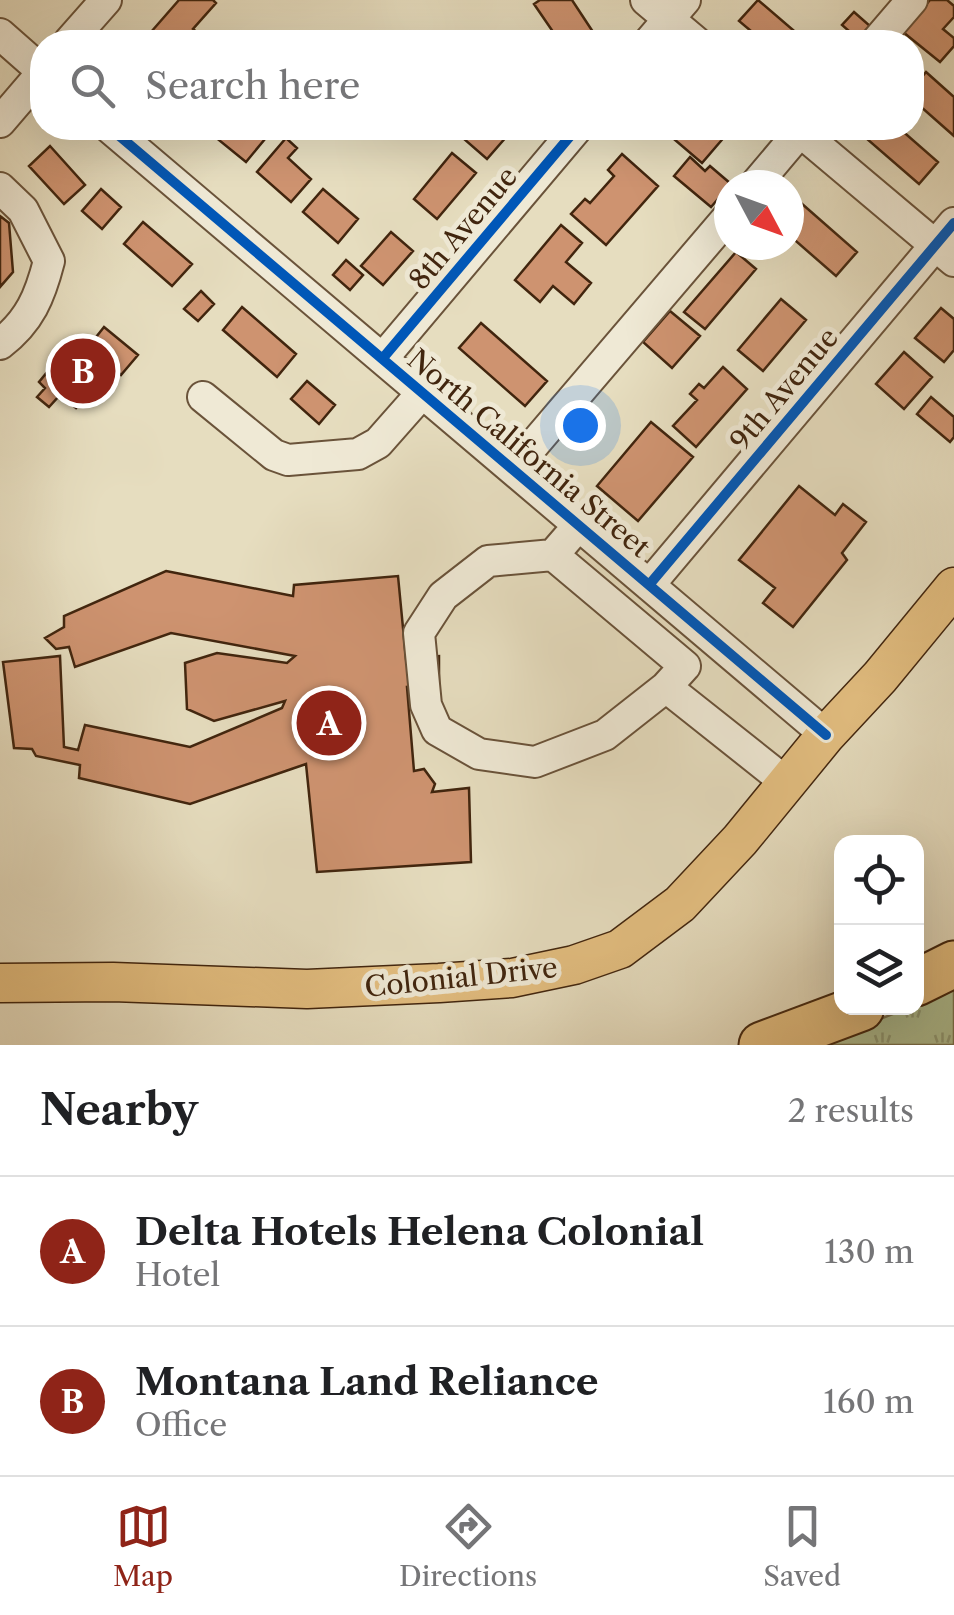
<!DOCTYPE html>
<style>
:root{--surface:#fff;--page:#f2f2f2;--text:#202124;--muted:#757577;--line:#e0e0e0;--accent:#8f2418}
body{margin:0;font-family:"Libre Caslon Text",serif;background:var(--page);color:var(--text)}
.controls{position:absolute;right:30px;bottom:30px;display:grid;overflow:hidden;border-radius:20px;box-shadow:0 10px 40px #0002}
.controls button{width:90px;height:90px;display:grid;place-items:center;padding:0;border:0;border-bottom:2px solid var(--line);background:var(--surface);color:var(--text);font:50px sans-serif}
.compass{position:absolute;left:714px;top:170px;width:90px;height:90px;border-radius:50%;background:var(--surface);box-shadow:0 10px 40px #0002;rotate:131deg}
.you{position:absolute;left:580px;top:425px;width:35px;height:35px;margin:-25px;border:8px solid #fff;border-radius:50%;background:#1a73e8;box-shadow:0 0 0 15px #1a73e833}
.badge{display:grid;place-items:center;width:65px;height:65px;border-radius:50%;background:var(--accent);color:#fff;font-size:32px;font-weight:700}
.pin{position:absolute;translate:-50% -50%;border:5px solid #fff;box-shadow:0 2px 10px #0006}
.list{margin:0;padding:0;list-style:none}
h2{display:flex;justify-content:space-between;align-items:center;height:130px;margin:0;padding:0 40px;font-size:42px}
h2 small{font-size:32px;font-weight:400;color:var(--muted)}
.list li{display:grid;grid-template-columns:65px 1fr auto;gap:30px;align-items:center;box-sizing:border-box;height:150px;padding:0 40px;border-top:2px solid var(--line)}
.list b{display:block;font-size:38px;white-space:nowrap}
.list p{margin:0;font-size:32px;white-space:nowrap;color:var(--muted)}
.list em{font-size:32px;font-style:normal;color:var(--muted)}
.icon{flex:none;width:55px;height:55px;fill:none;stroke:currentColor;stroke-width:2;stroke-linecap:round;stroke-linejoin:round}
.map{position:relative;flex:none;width:954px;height:1045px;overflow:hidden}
.search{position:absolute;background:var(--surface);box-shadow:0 10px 40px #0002;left:30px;right:30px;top:30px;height:110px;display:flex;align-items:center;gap:25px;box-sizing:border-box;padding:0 35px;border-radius:40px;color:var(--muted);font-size:38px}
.sheet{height:430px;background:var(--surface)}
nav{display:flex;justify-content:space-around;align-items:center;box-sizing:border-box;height:140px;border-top:2px solid var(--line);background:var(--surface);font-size:28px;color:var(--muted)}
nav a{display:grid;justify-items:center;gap:5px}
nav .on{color:var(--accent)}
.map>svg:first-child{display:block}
.grass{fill:url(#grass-tufts);stroke:#787452;stroke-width:2.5}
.building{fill:#ce9370;stroke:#41250e;stroke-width:2.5}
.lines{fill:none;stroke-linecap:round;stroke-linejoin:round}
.minor-casing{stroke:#6a533a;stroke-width:34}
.major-casing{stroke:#41250e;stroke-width:41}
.highway-casing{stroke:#41250e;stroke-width:49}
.minor{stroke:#efe9d5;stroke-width:30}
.major{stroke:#e3be80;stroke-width:38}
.highway{stroke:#e3be80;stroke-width:45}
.cycleway-casing{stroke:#efe9d5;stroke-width:16}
.cycleway{stroke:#0057b8;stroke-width:10}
.labels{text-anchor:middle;stroke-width:10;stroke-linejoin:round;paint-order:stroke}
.street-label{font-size:28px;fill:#41250e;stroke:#efe9d5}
</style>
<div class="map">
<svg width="954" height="1045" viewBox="0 0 954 1045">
<defs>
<pattern id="grass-tufts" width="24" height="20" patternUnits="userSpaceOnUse" patternTransform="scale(2.5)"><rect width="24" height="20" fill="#afc296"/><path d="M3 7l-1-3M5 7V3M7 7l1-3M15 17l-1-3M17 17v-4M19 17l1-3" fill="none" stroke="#909d79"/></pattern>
</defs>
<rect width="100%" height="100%" fill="#e6ddbf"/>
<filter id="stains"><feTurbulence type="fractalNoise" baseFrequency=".002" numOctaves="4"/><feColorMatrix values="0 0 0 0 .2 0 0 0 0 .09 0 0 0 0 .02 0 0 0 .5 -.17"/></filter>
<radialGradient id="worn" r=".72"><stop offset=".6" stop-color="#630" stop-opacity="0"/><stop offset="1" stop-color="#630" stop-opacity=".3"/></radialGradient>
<path class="grass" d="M 954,987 L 954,1045 L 814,1045 L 908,1008 L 916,1008 L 917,1004 Z"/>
<path class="building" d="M 179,0 L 213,0 L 216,3 L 193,29 L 201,36 L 196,42 L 163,42 L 151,32 Z
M 540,0 L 572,0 L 595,35 L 584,42 L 560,42 L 534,4 Z
M 758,0 L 807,42 L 764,42 L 739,21 Z
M 930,0 L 947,0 L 954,6 L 954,17 L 943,29 L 954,38 L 954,46 L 940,62 L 903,32 Z
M 854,12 L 870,26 L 858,39 L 842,25 Z
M 926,72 L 954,97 L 954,136 L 912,99 L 912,89 Z
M 213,128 L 250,128 L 265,139 L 246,162 L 209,132 Z
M 474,128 L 514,128 L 487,159 L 464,139 Z
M 661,128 L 716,128 L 726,135 L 702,163 Z
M 877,128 L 899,128 L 938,162 L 919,184 L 867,139 Z
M 286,138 L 297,148 L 288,158 L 311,179 L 291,202 L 257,172 Z
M 50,146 L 85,185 L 64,204 L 29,166 Z
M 452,153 L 476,173 L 437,219 L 414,199 Z
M 622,154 L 658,186 L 606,245 L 571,214 L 585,199 L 590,203 L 614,176 L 608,170 Z
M 690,157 L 705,171 L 710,166 L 731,184 L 711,207 L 674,176 Z
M 101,189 L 121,207 L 102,229 L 82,211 Z
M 323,189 L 358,219 L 338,243 L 303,212 Z
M 801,203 L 857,252 L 836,276 L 789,235 L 789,217 Z
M 0,216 L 9,223 L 13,272 L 0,287 Z
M 143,222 L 192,264 L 172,286 L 124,244 Z
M 561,225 L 582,243 L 566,262 L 591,283 L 574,304 L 553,286 L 540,302 L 515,280 Z
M 391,232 L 413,251 L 383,285 L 361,266 Z
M 736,252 L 756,269 L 705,329 L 684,312 Z
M 346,260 L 363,275 L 350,290 L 333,275 Z
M 201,291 L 214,304 L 198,321 L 184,309 Z
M 781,299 L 806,320 L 763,371 L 738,350 Z
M 242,307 L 296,354 L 277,377 L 223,330 Z
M 941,308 L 954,319 L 954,350 L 944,362 L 915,338 Z
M 670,311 L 700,336 L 672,368 L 643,342 Z
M 481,323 L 547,381 L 525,406 L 459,348 Z
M 104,327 L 138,355 L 121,375 L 111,366 L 76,408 L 60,395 L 49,407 L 37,397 L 45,388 L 39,382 L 77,336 L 89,346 Z
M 904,352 L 932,377 L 904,409 L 876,384 Z
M 723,367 L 747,389 L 696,447 L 673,426 L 697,400 L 690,394 L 699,384 L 704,388 Z
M 307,381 L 335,405 L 319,424 L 291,399 Z
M 931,397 L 954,417 L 954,437 L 950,442 L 917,414 Z
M 651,422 L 693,457 L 638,521 L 597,486 Z
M 799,486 L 835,515 L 843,504 L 866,522 L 842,553 L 847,560 L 793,627 L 763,603 L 775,588 L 739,560 Z
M 166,571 L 293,596 L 294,585 L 398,576 L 406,659 L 439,656 L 439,685 L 407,687 L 414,771 L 424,769 L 435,784 L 432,792 L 469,788 L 471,862 L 317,872 L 306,764 L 190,804 L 79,778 L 80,765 L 36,756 L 32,749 L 14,748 L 3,662 L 60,656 L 64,747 L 78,750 L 85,725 L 190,747 L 282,708 L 285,701 L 214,721 L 187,709 L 185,663 L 217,653 L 287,663 L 295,656 L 171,633 L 75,667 L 69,647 L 56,649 L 45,638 L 64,627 L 64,616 Z"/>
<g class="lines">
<g class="minor-casing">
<path id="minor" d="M 646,0 L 696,42
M 0,34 L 42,71
M 69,42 L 106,0
M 649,42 L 685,0
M 876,42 L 912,0
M 0,122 L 42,73
M 110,128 L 826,735
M 796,128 L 954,261
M 755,185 L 803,128
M 0,188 L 23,210 L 49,261 C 40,296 30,321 0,344
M 383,358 L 577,128
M 203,397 L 274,455 L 288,460 L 358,454 L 378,443 L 423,392
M 513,469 L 729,216
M 579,525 L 553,555 L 488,561 L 443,596 L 419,633 L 426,705 L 437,730 L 479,754 L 535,762 L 605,735 L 666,687 L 787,783
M 553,555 L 685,666 L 666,687
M 649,585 L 954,223"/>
</g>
<g class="major-casing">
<path id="major" d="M 0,983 L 113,982 L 307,989 L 439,983 L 512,978 L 574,965 L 620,949 L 680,904 L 740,840 L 826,735 L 880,677 L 954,587"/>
</g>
<g class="highway-casing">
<path id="highway" d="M 916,983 L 954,964
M 762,1045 L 861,1008"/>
</g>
<use href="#minor" class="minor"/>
<use href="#major" class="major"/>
<use href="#highway" class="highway"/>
<g class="cycleway-casing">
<path id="cycleway" d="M 110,128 L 826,735
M 383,358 L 577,128
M 649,585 L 954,223"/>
</g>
<use href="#cycleway" class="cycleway"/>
</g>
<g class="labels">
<g class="street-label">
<text transform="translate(463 228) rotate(-50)" y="10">8th Avenue</text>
<text transform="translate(784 389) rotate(-50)" y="10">9th Avenue</text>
<text transform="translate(529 453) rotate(40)" y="10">North California Street</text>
<text transform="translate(461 977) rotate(-6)" y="10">Colonial Drive</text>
</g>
</g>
<rect width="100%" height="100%" filter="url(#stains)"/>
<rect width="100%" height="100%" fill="url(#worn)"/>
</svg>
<div class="controls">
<button><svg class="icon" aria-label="locate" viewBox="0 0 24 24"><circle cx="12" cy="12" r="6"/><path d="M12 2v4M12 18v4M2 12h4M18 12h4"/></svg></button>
<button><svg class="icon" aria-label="layers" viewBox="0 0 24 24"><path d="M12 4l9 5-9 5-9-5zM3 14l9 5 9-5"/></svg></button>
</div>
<svg class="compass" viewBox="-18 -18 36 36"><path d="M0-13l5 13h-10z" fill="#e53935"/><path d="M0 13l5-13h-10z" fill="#757577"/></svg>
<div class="you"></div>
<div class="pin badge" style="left:329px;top:723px">A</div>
<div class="pin badge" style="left:83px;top:371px">B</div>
<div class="search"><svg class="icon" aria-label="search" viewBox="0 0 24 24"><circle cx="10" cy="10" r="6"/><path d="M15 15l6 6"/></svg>Search here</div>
</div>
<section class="sheet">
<h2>Nearby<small>2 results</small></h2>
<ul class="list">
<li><span class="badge">A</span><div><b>Delta Hotels Helena Colonial</b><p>Hotel</p></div><em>130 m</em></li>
<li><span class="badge">B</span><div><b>Montana Land Reliance</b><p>Office</p></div><em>160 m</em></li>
</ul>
</section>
<nav>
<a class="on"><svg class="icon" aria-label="map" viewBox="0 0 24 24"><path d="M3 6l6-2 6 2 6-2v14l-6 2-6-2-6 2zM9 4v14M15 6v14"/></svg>Map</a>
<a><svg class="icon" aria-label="directions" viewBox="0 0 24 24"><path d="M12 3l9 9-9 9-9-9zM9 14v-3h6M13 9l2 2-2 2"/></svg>Directions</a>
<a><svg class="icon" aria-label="saved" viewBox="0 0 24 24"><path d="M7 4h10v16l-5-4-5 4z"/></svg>Saved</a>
</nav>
